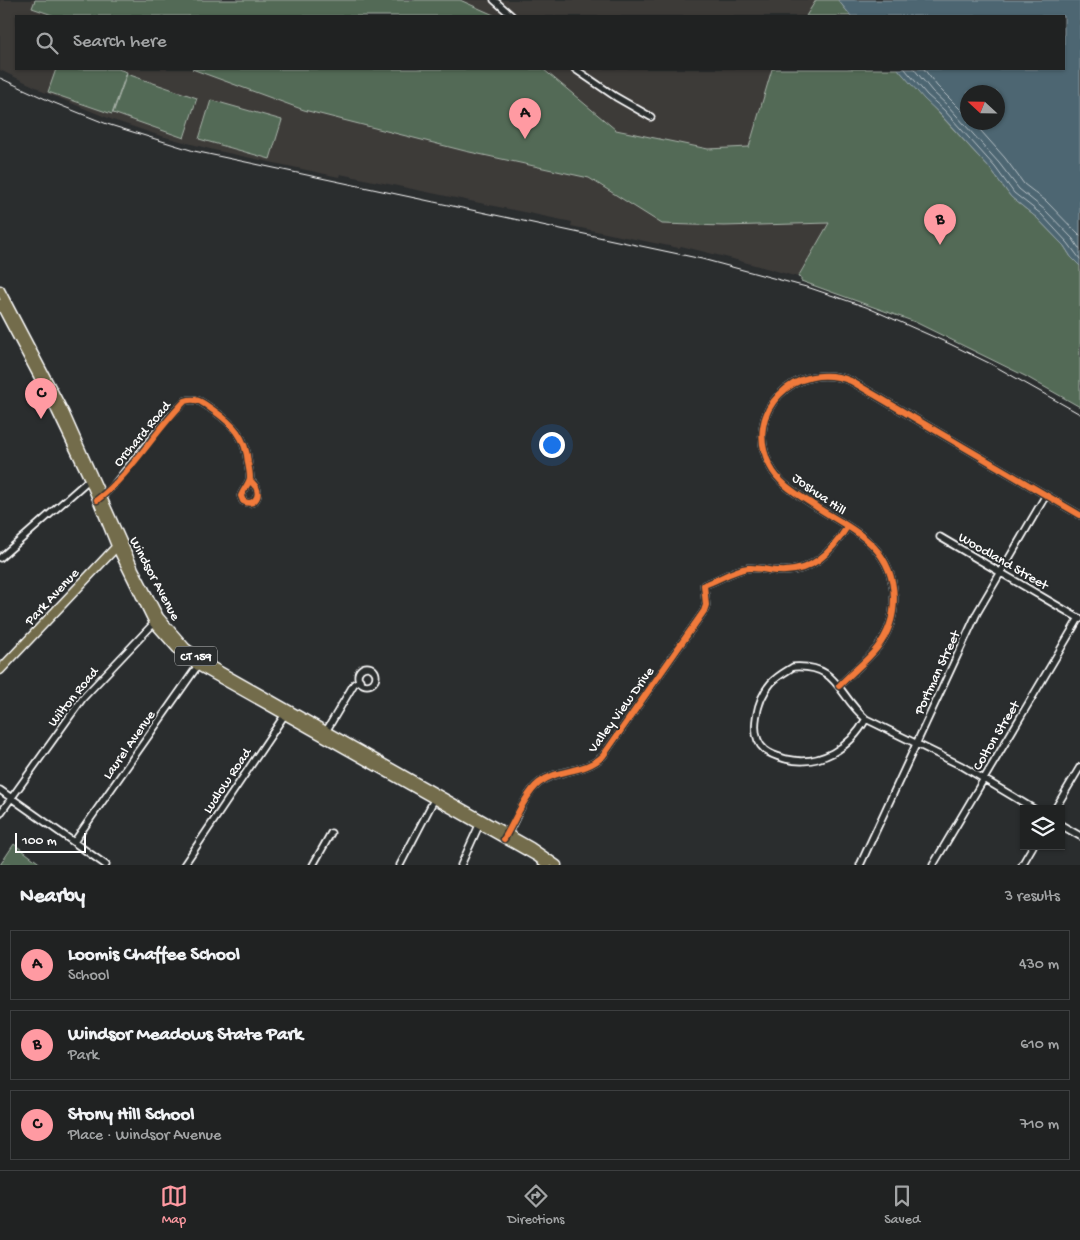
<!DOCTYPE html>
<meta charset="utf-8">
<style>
:root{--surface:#202222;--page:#282a2a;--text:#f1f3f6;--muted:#a2a4a5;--line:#3d3f40;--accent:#ff9aa2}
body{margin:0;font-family:"Gochi Hand",sans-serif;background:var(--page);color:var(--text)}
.controls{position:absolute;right:15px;bottom:15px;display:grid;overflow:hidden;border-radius:0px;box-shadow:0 1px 4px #0004}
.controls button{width:45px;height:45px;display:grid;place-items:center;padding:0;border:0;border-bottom:1px solid var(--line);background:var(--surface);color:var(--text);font:25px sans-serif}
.compass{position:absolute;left:960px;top:85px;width:45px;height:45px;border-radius:50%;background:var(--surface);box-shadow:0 1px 4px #0004;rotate:292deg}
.scale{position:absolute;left:15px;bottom:12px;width:71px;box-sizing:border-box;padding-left:5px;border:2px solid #fff;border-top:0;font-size:14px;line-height:18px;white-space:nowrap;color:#fff;-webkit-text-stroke:4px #2a2d2e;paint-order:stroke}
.you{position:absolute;left:551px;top:444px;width:18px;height:18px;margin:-12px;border:4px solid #fff;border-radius:50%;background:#1a73e8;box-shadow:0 0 0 8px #1a73e833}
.badge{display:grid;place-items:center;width:32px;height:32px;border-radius:50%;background:var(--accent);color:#111;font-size:16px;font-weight:700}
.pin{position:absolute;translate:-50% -41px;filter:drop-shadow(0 1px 2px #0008)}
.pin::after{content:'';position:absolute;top:26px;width:18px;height:15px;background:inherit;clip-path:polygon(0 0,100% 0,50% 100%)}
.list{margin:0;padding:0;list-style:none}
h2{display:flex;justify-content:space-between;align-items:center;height:65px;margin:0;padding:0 20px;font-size:21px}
h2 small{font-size:16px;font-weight:400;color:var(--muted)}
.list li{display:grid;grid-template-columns:32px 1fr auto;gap:15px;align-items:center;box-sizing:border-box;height:70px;margin:0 10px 10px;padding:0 10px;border:1px solid var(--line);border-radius:0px}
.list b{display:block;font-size:19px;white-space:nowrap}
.list p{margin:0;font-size:16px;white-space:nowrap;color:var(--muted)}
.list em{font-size:16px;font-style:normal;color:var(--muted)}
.icon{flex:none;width:28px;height:28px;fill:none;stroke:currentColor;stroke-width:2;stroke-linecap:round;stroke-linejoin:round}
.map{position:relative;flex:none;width:1080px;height:865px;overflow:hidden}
.search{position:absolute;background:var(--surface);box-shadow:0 1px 4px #0004;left:15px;right:15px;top:15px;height:55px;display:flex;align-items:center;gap:12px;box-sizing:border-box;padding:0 18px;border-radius:0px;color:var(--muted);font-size:19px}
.sheet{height:305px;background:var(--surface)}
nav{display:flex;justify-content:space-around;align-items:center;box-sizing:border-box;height:70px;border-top:1px solid var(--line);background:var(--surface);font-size:14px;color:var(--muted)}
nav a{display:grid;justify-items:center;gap:2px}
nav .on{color:var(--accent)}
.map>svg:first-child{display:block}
.built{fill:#3e3b39}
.green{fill:#536a56;stroke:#a9b4aa}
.water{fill:#4d6672;stroke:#94a3aa;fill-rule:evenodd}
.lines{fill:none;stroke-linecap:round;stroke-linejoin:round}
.shore{stroke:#b8c2c7;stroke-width:1}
.minor-casing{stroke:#fff;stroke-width:9}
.major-casing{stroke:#fff;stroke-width:11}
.minor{stroke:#2a2d2e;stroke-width:5.5}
.major{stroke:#736c4b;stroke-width:8}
.rail{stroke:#fff;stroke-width:1}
.cycleway-casing{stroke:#2a2d2e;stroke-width:9}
.cycleway{stroke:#f17a3a;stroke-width:6}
.labels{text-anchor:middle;stroke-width:4;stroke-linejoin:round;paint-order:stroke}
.shield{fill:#2a2d2e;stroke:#bfc0c0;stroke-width:1}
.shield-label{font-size:12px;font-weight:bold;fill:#fff}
.street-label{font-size:14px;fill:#fff;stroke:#2a2d2e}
</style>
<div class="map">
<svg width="1080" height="865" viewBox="0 0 1080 865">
<rect width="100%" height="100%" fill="#2a2d2e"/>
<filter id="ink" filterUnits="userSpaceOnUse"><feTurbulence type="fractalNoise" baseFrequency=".02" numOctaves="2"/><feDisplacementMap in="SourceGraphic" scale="10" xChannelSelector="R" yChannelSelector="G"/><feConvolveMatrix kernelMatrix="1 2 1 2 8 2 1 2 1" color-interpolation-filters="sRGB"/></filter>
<g filter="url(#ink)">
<path class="built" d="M 0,0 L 838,0 L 851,16 L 16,16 L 16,69 L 898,69 L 911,82 L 798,277 L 733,259 L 681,246 L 679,248 L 571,226 L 572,222 L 340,174 L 339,177 L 214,150 L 158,135 L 113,120 L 39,90 L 40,89 L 0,70 Z"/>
<path class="green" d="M 35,0 L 460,0 L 496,16 L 55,16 L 32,8 Z
M 816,0 L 838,0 L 851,16 L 806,16 Z
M 56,69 L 118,69 L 127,72 L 112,114 L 48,92 Z
M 192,69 L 543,69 L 616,130 L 708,149 L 749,147 L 772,69 L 898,69 L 991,170 L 1011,197 L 1037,218 L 1064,246 L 1071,257 L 1080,266 L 1080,407 L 1025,376 L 915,322 L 801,281 L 801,278 L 798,277 L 829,223 L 724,226 L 662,224 L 589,178 L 465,151 L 304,110 Z
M 127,74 L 197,98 L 184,138 L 113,113 Z
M 211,100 L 282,120 L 270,159 L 199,139 Z
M 14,844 L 42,865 L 0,865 Z"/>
<path class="water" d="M 838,0 L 1080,0 L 1080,266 L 1071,257 L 1064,246 L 1037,218 L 1011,197 L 991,170 L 940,114 L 924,99 L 898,69 L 1064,69 L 1064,16 L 851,16 ZM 968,92 L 998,92 L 998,122 L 968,122 Z"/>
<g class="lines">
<path class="shore" d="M 905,69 L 927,95 L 944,110 L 995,167 L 1014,193 L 1041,214 L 1068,243 L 1080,259
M 914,69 L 932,91 L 948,106 L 999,163 L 1019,189 L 1045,210 L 1073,239 L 1080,250
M 924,69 L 937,86 L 968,117
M 973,122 L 1005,158 L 1024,184 L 1046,201 L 1080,236"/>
<g class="minor-casing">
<path id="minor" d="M 494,0 L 512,16
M 575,69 L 616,97 L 651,117
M 99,499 L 113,486 L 163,424 L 185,401 C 197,397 203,403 213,410 C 233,424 246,437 248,463 C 249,468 250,473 250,478 C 249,484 243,490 241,496 L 243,501 C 253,507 261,497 256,487 C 255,486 251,481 250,480
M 940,537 L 1080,619
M 0,558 L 92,477
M 793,667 C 839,664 837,695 866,719 C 850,748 820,767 786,759 C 779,757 771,755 765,750 C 747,735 758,698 771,683 C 777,676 785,672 793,667 Z
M358 676a9 9 0 1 1 18 0a9 9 0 1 1-18 0Z
M 839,686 C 851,673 866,662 877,648 C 900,619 900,575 874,547 C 859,531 837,520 818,508 C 801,496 780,486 770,466 C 742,411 796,359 851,381 L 1080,515
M 866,719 L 962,766 L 1034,809
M 325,733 L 354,684 L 360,680
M 0,790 L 106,865
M 1055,809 L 1080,767
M 0,814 L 83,698 L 156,621
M 1061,825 L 1080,836
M 507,835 C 515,821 526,793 539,783 C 558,768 584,774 603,756 L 704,611 L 706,605 L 704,585 C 719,580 733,570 748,568 C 758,567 769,571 779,571 C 811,573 831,553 847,527
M 74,842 L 199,664
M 184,865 L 286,713
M 313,865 L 331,833
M 400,865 L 436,796
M 461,865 L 481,821
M 860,865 L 977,613 L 1046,495
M 933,865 L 1079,618
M 1022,865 L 1033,846"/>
</g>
<g class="major-casing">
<path id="major" d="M 0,290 L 64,412 L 134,569 L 159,617 L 186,648 L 211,666 L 531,847 L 557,865
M 0,304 L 55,408 L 89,479 L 116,546 L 154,623 L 178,650 L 198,666 L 537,857 L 547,865
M 0,670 L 119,544"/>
</g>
<use href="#minor" class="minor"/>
<use href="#major" class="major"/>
<path class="rail" d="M 0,78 L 52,102 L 107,124 L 194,151 L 702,259 L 810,288 L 866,307 L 950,344 L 991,364 L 1080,414"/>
<g class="cycleway-casing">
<path id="cycleway" d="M 97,500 C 131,474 154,432 185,401 C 197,397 203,403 213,410 C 233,424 246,437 248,463 C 249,468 250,473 250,478 C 249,484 243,490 241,496 L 243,501 C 253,507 261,497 256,487 C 255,486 251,481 250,480
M 839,686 C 851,673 866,662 877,648 C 900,619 900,575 874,547 C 859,531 837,520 818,508 C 801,496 780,486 770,466 C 742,411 796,359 851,381 L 1080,515
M 504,839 C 513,824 526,793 539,783 C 558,768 584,774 603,756 L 704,611 L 706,605 L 704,585 C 719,580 733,570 748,568 C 758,567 769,571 779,571 C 811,573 831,553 847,527"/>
</g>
<use href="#cycleway" class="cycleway"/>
</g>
</g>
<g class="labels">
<rect class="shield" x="175" y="646.5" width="42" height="19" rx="4"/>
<g class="shield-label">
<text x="196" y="660">CT 159</text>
</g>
<g class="street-label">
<text transform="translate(141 433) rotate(-50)" y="5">Orchard Road</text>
<text transform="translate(820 493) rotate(35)" y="5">Joshua Hill</text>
<text transform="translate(1004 560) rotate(30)" y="5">Woodland Street</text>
<text transform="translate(156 578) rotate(62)" y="5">Windsor Avenue</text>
<text transform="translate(51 596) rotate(-47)" y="5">Park Avenue</text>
<text transform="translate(936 672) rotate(-65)" y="5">Portman Street</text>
<text transform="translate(72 696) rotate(-51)" y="5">Wilton Road</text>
<text transform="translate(620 709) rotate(-54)" y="5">Valley View Drive</text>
<text transform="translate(995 735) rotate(-59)" y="5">Colton Street</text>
<text transform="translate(128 744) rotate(-55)" y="5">Laurel Avenue</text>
<text transform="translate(226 780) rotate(-56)" y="5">Ludlow Road</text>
</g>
</g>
</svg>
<div class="controls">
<button><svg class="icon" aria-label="layers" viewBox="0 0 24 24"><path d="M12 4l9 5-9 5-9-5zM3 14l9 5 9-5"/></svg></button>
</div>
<svg class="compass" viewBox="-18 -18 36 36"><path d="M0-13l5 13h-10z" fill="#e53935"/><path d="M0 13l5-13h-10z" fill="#a2a4a5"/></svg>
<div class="scale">100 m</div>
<div class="you"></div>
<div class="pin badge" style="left:525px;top:139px">A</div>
<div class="pin badge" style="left:940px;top:245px">B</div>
<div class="pin badge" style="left:41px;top:419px">C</div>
<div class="search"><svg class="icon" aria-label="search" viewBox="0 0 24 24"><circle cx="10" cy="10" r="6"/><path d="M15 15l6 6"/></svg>Search here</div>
</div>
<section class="sheet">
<h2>Nearby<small>3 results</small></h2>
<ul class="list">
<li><span class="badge">A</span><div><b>Loomis Chaffee School</b><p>School</p></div><em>430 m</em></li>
<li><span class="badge">B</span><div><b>Windsor Meadows State Park</b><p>Park</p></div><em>610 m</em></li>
<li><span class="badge">C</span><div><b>Stony Hill School</b><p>Place · Windsor Avenue</p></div><em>710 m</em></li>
</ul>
</section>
<nav>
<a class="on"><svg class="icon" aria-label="map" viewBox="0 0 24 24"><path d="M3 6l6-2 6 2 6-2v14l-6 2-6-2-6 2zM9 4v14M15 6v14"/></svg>Map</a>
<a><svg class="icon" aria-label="directions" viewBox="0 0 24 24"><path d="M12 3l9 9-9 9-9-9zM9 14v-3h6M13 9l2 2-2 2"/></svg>Directions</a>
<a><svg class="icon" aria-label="saved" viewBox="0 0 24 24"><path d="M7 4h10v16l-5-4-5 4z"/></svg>Saved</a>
</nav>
